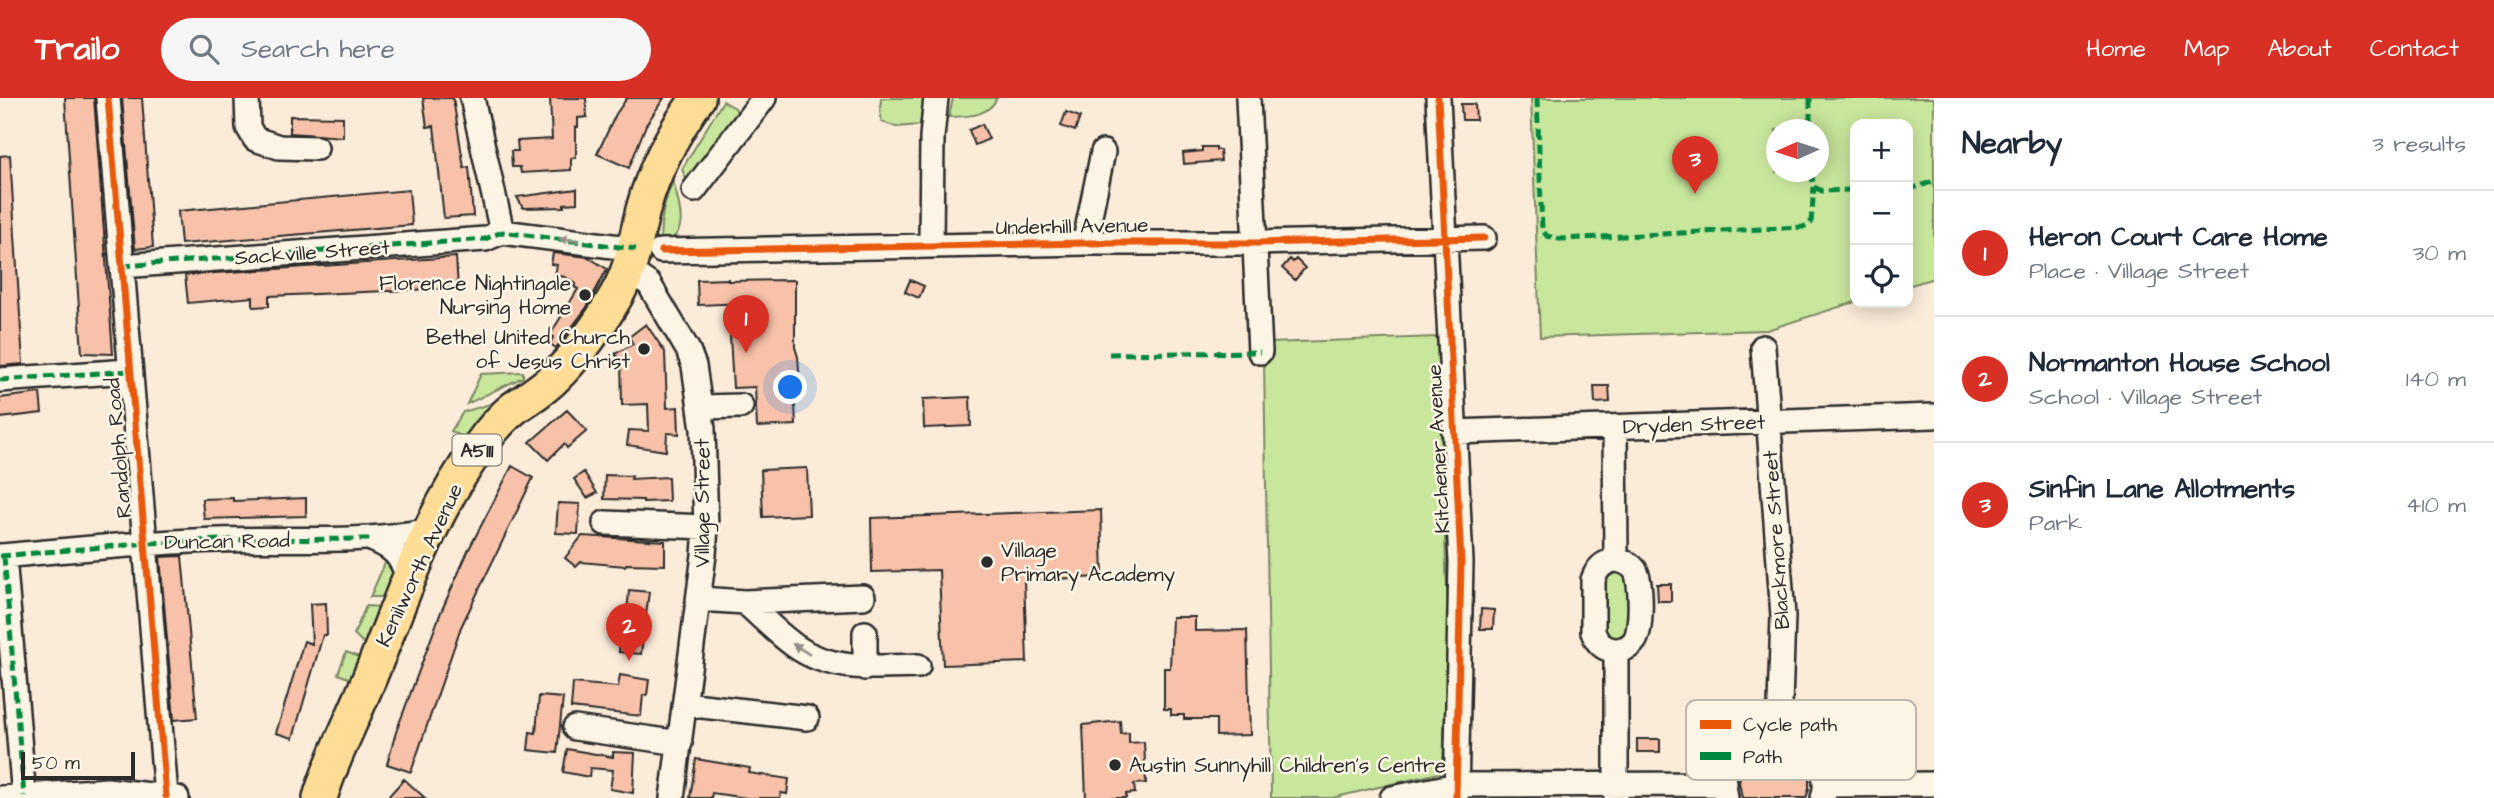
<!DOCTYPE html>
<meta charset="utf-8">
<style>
:root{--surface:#fff;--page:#f6f6f7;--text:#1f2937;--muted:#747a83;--line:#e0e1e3;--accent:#d93025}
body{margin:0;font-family:"Architects Daughter",sans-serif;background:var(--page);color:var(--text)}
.controls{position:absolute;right:21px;top:21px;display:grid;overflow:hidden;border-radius:14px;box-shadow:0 4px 18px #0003}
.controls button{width:63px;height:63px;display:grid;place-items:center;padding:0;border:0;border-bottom:2px solid var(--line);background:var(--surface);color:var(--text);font:35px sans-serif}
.compass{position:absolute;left:1766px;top:21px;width:63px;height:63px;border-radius:50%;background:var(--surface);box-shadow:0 4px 18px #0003;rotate:267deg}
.scale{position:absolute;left:21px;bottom:18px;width:114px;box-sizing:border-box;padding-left:7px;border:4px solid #2b2b2b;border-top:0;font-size:19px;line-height:24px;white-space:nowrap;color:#2b2b2b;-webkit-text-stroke:5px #fcf5e5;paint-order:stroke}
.you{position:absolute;left:791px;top:290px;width:24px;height:24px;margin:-18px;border:5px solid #fff;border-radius:50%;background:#1a73e8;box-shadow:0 0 0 10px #1a73e833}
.badge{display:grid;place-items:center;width:46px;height:46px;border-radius:50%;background:var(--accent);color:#fff;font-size:23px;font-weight:700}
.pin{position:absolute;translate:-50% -58px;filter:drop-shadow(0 2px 4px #0008)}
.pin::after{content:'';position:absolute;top:37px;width:24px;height:21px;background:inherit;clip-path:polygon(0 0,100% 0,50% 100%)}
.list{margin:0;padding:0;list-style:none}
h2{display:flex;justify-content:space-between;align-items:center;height:91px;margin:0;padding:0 28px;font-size:30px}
h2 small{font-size:23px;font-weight:400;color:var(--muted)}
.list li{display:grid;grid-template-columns:46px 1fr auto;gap:21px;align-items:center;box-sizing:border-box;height:126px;padding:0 28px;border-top:2px solid var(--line)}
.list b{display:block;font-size:26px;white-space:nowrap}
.list p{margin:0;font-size:23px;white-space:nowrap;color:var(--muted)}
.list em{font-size:23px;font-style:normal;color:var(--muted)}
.icon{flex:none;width:38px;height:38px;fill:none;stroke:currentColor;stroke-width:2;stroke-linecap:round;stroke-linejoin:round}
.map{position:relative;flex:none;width:1934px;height:700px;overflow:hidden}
header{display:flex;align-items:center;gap:42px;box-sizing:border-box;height:98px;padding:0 35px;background:var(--accent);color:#fff}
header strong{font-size:33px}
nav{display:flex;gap:38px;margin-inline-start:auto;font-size:24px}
.search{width:490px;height:63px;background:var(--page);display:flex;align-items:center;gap:18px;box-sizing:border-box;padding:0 24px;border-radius:38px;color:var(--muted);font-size:26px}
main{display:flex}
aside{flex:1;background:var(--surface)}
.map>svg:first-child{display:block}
.green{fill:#c9e69d;stroke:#7a8864;stroke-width:2;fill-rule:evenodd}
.building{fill:#f7c2a9;stroke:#2b2b2b;stroke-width:2}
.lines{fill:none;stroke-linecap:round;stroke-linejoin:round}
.minor-casing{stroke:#2b2b2b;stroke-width:28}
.highway-casing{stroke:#2b2b2b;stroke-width:38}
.minor{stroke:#fcf5e5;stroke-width:23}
.highway{stroke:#ffdd96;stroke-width:33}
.quiet{stroke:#00873e;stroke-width:5;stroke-dasharray:10 5;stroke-linecap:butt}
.cycleway-casing{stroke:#fcf5e5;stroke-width:11}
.cycleway{stroke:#e8590c;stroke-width:7}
.oneway{fill:#949088}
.poi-dot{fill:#2b2b2b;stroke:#fcf5e5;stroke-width:2.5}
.labels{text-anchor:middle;stroke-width:5;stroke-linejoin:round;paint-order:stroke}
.shield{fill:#fcf5e5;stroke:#6a6863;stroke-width:2}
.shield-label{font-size:19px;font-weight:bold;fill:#2b2b2b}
.street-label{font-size:21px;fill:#2b2b2b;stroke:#fcf5e5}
.poi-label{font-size:21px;fill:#2b2b2b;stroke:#fcf5e5;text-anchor:end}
.key{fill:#fcf5e5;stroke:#bdb8ad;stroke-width:2}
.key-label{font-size:19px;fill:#2b2b2b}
</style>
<header>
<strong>Trailo</strong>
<div class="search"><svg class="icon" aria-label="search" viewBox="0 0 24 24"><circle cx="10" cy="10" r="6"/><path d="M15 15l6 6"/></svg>Search here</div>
<nav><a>Home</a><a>Map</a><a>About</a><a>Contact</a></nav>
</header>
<main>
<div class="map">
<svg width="1934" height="700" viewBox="0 0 1934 700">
<rect width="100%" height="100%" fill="#fbebd9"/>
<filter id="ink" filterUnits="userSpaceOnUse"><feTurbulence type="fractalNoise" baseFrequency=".0143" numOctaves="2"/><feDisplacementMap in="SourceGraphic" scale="14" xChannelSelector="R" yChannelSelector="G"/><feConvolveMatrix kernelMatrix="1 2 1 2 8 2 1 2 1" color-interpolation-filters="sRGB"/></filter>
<g filter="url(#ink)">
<path class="green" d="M 881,0 L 925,0 L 920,27 L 896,29 L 882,24 L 880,14 Z
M 953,0 L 997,0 C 988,19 968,18 949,19 Z
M 1531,0 L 1934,0 L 1934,180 L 1908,188 L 1908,26 L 1855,26 L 1855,204 L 1767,232 L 1540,239 ZM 1776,32 L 1818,32 L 1818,74 L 1776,74 Z
M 723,3 L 735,10 L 740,19 L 691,93 L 682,71 Z
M 673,83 C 678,104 693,140 660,144 C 660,122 664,103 673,83 Z
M 1437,239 L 1448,516 L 1443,674 L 1332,700 L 1271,700 L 1264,261 L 1269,261 L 1269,245 Z
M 523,274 L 523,279 L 467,306 L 481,276 Z
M 493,305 L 466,341 L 451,333 L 463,314 Z
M 389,456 L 396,472 L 386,499 L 370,499 Z
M 1628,471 L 1632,539 L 1606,546 L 1597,483 L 1599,477 Z
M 366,508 L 381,509 L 365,547 L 354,536 Z
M 346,554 L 359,559 L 351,581 L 338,576 Z"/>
<path class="building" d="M 65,0 L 94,0 L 113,256 L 82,255 Z
M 122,0 L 142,0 L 153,149 L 135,151 Z
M 423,0 L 453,0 L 464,70 L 469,69 L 473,118 L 444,120 L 434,28 L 427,29 Z
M 550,0 L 586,0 L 587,19 L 578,20 L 578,29 L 576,29 L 576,59 L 571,60 L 571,72 L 521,75 L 520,69 L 512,69 L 511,53 L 518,53 L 517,43 L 552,41 Z
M 627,0 L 664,0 L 646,27 L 629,70 L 597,56 L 616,16 Z
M 1461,6 L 1475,6 L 1476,22 L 1462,22 Z
M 1066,14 L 1080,19 L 1075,33 L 1061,28 Z
M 290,18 L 343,19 L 343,39 L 290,35 Z
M 982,26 L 989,41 L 975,47 L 969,32 Z
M 1202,49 L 1216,49 L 1216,52 L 1220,52 L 1221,63 L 1184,66 L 1183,55 L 1202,53 Z
M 10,57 L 23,266 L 0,268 L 0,58 Z
M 577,91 L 577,105 L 564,106 L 564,109 L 523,110 L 517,99 Z
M 409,92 L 412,127 L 181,146 L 178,113 Z
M 553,155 L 588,159 L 607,171 L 587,209 L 556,250 L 550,246 L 553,239 L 550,237 L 578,191 L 574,189 L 576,186 L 565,179 L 555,177 L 557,167 L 551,166 Z
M 456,159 L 458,190 L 269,198 L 269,208 L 253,209 L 253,199 L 188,205 L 185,177 Z
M 1290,161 L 1293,164 L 1296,161 L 1305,170 L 1295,182 L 1282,170 Z
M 728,181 L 728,183 L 795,182 L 795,249 L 798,259 L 800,285 L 794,286 L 796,327 L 757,329 L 755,289 L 733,290 L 730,238 L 748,237 L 747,205 L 698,207 L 697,182 Z
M 910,182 L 924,188 L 919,200 L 905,194 Z
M 646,226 L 665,254 L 667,310 L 678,309 L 679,336 L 667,335 L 666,353 L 627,347 L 629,332 L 649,333 L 648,306 L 622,307 L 621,263 L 615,256 L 633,246 L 629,239 Z
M 1594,288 L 1609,288 L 1610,304 L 1595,305 Z
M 40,295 L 42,315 L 0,320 L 0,300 Z
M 970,299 L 971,328 L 924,330 L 923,301 Z
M 567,312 L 587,333 L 567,350 L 564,346 L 548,362 L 530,344 Z
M 512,368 L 533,380 L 461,529 L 411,674 L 387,666 L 396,634 L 441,514 L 469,451 Z
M 807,370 L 809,417 L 763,419 L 761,372 Z
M 584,374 L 597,395 L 587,400 L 574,381 Z
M 605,377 L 632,378 L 631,381 L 668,379 L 669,403 L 643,404 L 643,402 L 604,401 Z
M 233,400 L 233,403 L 306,400 L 306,418 L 204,421 L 202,401 Z
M 558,405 L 580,406 L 578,436 L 556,435 Z
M 1101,412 L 1103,479 L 1024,482 L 1027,564 L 943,567 L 939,472 L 872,474 L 871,420 Z
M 582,438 L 665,443 L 665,467 L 626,466 L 625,468 L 581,464 L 576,469 L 565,460 Z
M 182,458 L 197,620 L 174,622 L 160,459 Z
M 1657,486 L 1671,486 L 1671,503 L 1658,503 Z
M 629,492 L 649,494 L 641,556 L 619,554 L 620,539 L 625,539 Z
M 326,505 L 327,537 L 323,537 L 293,640 L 276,635 L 304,543 L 312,546 L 310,506 Z
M 1481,511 L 1494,512 L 1493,531 L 1480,531 Z
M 1172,519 L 1195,519 L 1195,533 L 1247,532 L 1250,637 L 1216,638 L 1216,621 L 1184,621 L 1184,617 L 1171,617 L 1171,611 L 1164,611 L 1164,570 L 1170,570 Z
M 620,577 L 649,582 L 647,597 L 643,597 L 641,618 L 571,610 L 573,585 L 618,589 Z
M 539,598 L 563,600 L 557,655 L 528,652 L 530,634 L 536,635 Z
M 1120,623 L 1121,636 L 1129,635 L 1129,645 L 1144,644 L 1146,685 L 1134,686 L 1135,695 L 1126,696 L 1126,700 L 1086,700 L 1083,627 Z
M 1637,641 L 1660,641 L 1660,654 L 1637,654 Z
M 567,651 L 613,659 L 613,654 L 635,655 L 633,695 L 610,691 L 613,672 L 590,670 L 589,679 L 563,674 Z
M 1780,651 L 1795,656 L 1804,665 L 1809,678 L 1809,691 L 1806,700 L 1742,700 L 1739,684 L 1744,667 L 1753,658 L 1766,652 Z
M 696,661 L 750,670 L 749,675 L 789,681 L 787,696 L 781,695 L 780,700 L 747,700 L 712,695 L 711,700 L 690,700 Z
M 404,681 L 425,700 L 387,700 Z"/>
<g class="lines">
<g class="minor-casing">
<path id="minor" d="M 108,0 L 166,698
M 247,0 L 248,29 L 255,41 L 279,49 L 316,50
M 472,0 L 502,134
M 1248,0 L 1260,254
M 1438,0 L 1461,464 L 1456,700
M 694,92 L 764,0
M 1087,145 L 1087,132 L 1103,54
M 931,148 L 932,39 L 936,0
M 661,153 L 1087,145 L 1255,145 L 1484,140
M 122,168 L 485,141 L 502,134 L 636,151
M 630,173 L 649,186 L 688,252 L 694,268 L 703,331 L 706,429 L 704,457 L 672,700
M 1763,249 L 1783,518 L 1779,636
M 0,282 L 129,273
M 701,309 L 741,308
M 1615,329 L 1616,462 C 1623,463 1630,465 1635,472 C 1642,483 1642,531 1635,542 C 1630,549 1624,552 1616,552
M 1454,334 L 1934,318
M 605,425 L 706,429
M 371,441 C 395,451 399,456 409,480
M 0,458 C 73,452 145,444 218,442 C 290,440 361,446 431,432
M 4,458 L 24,700
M 1616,462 C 1603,464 1597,470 1593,482 L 1593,534 C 1597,545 1604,552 1616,552 L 1616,700
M 699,501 L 745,504 L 863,499
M 745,504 C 761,519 777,535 795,548 C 831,574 876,569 918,568
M 865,535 L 865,570
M 685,606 L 807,620
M 575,630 L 680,645
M 1826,687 L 1934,686
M 1726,699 C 1710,635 1807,610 1823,673 C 1826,683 1826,691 1823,700
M 0,700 L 107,692 L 177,700
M 1392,700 L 1457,687 L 1725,686"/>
</g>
<g class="highway-casing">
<path id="highway" d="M 320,700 C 331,663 349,629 364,593 C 399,511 425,422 479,349 C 489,335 500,321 514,310 C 528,300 544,291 556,278 C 579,255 600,226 616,198 C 634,167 635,141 644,108 C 655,68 674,34 698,0"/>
</g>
<use href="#minor" class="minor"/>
<use href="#highway" class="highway"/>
<path class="quiet" d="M 1537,0 L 1542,132 L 1547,138 L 1560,141 L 1803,129 L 1811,125 L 1814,89
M 1810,0 L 1810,32
M 1811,74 L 1814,89 L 1822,93 L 1855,92
M 1908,92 L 1934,83
M 122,168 L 485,141 L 502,134 L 636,151
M 1109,256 L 1260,254
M 0,282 L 129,273
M 0,458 L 150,445 L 220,442 L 371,441
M 4,458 L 24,698"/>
<g class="cycleway-casing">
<path id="cycleway" d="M 108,0 L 166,698
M 1438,0 L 1461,464 L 1456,700
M 661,153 L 1087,145 L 1255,145 L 1484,140"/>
</g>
<use href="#cycleway" class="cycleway"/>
</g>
<defs><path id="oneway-solid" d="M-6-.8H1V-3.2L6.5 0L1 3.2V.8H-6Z" transform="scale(1.75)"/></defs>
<g class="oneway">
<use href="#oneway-solid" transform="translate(569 142) rotate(-172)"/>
<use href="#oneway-solid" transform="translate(801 551) rotate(-148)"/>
</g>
</g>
<g class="poi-dot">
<circle cx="585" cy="197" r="7"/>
<circle cx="644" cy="251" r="7"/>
<circle cx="987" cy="464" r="7"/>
<circle cx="1115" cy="667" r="7"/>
</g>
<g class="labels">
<rect class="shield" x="452.5" y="336.5" width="49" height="31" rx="5"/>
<g class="shield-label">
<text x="477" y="359">A5111</text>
</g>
<g class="street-label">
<text transform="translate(1072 128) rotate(-1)" y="7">Underhill Avenue</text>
<text transform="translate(312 154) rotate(-4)" y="7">Sackville Street</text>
<text transform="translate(1694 326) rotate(-2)" y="7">Dryden Street</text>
<text transform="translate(118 350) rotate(-95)" y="7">Randolph Road</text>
<text transform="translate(1438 351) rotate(-93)" y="7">Kitchener Avenue</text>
<text transform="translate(702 405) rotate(-90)" y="7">Village Street</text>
<text transform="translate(1776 442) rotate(-94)" y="7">Blackmore Street</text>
<text transform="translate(227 443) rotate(-1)" y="7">Duncan Road</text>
<text transform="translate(419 467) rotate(-65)" y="7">Kenilworth Avenue</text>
</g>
<g class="poi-label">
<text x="571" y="192">Florence Nightingale<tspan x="571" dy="24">Nursing Home</tspan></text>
<text x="630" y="246">Bethel United Church<tspan x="630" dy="24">of Jesus Christ</tspan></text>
<text x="1001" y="459" text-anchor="start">Village<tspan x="1001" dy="24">Primary Academy</tspan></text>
<text x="1129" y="674" text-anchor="start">Austin Sunnyhill Children's Centre</text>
</g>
</g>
<rect x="1686" y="602" width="230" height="80" rx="10" class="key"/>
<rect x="1700" y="622" width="31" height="9" fill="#e8590c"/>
<rect x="1700" y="654" width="31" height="8" fill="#00873e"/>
<g class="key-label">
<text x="1743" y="633">Cycle path</text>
<text x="1743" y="665">Path</text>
</g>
</svg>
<div class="controls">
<button>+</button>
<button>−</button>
<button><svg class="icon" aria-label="locate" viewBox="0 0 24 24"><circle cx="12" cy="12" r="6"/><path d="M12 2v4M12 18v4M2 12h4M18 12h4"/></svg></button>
</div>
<svg class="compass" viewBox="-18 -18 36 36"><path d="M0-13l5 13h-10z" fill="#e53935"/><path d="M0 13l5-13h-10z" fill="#747a83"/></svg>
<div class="scale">50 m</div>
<div class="you"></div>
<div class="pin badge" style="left:746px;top:255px">1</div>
<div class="pin badge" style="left:629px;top:563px">2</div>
<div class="pin badge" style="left:1695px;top:96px">3</div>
</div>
<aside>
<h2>Nearby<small>3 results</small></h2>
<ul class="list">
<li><span class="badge">1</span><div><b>Heron Court Care Home</b><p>Place · Village Street</p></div><em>30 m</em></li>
<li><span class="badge">2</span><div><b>Normanton House School</b><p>School · Village Street</p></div><em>140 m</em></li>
<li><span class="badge">3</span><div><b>Sinfin Lane Allotments</b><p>Park</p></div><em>410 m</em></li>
</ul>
</aside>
</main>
